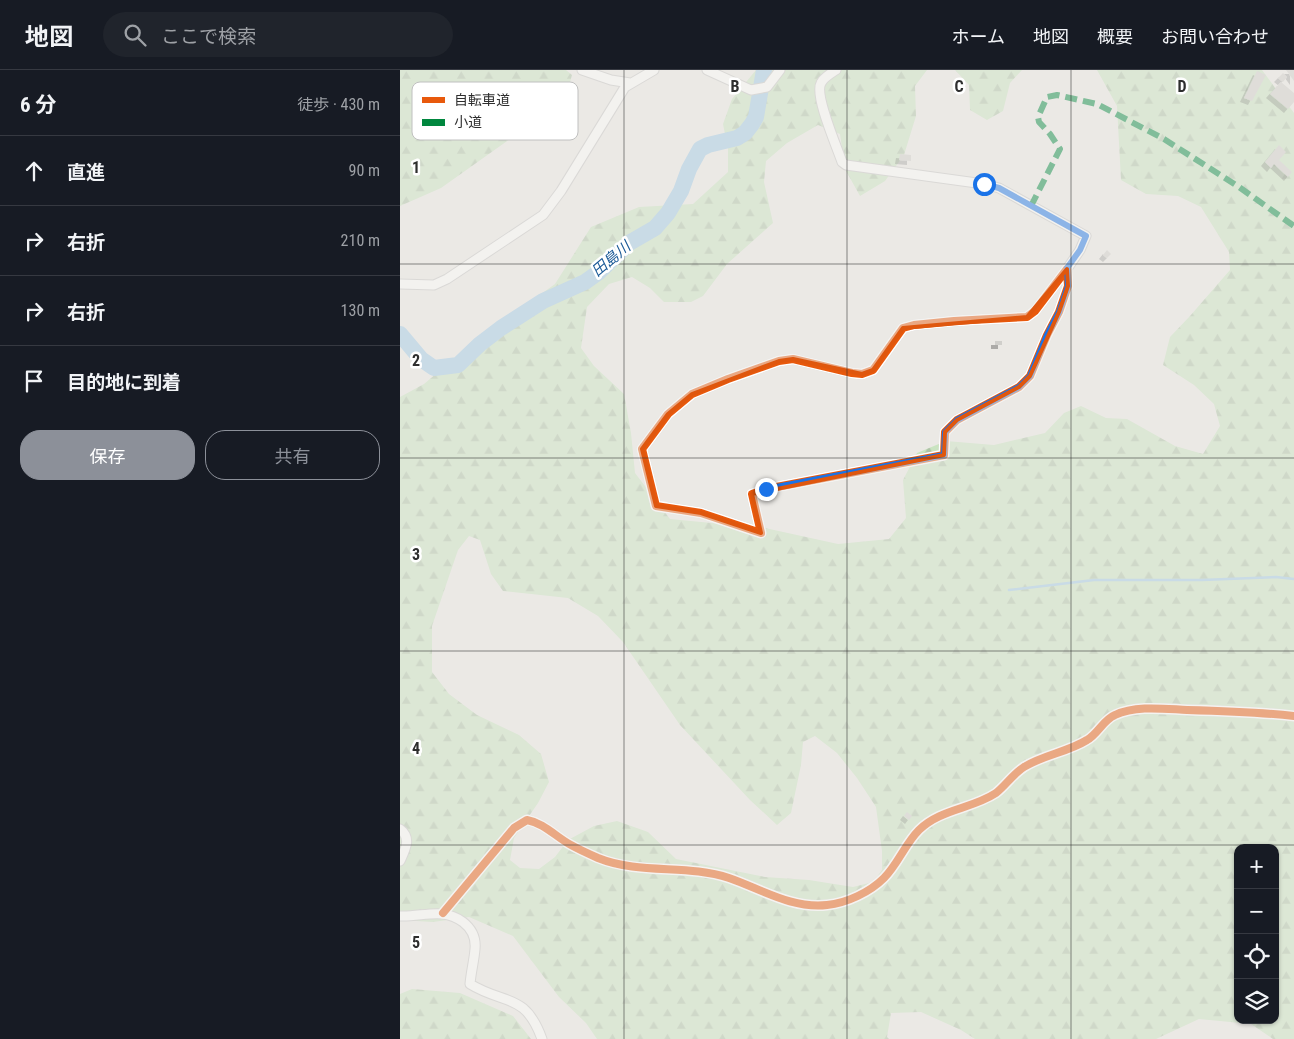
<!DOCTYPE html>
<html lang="ja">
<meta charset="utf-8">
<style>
:root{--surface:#171b24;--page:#20242c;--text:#f1f3f6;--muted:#9ea1a6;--line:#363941;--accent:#8c9099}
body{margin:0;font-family:"Roboto Condensed","Noto Sans JP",sans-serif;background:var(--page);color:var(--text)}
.controls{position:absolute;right:15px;bottom:15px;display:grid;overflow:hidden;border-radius:10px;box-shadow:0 1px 4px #0004}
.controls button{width:45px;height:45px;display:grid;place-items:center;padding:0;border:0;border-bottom:1px solid var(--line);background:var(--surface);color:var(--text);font:25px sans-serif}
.stop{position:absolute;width:15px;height:15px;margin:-11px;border:4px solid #1a73e8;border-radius:50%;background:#fff}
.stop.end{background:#1a73e8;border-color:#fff;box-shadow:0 1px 5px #0008}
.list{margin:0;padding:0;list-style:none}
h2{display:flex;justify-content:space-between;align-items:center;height:65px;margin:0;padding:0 20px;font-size:21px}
h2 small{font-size:16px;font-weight:400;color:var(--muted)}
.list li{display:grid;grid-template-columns:32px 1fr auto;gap:15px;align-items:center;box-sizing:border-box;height:70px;padding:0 20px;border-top:1px solid var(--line)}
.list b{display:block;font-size:19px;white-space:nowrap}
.list em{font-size:16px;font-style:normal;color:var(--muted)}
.actions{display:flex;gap:10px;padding:15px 20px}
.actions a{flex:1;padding:11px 0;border:1px solid var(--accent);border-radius:20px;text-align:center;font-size:18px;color:var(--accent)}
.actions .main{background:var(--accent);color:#fff}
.icon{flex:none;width:28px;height:28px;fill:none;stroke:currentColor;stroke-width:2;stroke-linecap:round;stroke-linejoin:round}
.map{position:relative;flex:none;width:894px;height:969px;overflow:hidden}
header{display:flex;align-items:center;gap:30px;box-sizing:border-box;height:70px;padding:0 25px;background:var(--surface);border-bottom:1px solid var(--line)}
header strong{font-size:24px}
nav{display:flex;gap:28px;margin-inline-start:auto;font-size:18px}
.search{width:350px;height:45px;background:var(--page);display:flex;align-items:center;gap:12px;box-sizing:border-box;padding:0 18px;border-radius:28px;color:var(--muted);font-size:19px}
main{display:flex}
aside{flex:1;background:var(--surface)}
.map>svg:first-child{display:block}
.forest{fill:url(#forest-firs);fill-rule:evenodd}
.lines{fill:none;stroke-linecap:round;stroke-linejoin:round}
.stream{stroke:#9fc9e6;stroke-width:2.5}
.river{stroke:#9fc9e6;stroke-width:16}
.building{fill:#d0cfcb;filter:url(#shadow)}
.minor-casing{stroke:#c6c5c4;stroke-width:11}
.minor{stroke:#fcfcfb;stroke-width:9}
.quiet{stroke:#00873e;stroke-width:6;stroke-dasharray:12 6;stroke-linecap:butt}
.cycleway-casing{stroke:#fff;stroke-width:11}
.cycleway{stroke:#e8590c;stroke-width:8}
.route{stroke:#1a73e8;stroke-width:6}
.marked{fill:none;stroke:#df570e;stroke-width:4;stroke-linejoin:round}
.grid{fill:none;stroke:#2e2e2e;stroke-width:1;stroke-opacity:0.55}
.labels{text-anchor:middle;stroke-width:5;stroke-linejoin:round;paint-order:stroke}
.water-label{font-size:15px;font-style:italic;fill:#195896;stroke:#fff}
.key{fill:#fff;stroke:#c0c0c0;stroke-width:1}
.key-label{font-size:14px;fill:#2e2e2e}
.grid-label{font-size:16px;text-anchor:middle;font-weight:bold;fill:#2e2e2e;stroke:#fff;stroke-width:5;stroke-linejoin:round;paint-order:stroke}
</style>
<header>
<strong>地図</strong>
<div class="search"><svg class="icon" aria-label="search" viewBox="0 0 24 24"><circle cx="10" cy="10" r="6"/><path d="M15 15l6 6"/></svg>ここで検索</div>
<nav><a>ホーム</a><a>地図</a><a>概要</a><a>お問い合わせ</a></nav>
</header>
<main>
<aside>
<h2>6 分<small>徒歩 · 430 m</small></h2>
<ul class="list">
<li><svg class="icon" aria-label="ahead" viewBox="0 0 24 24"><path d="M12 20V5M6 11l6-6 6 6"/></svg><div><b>直進</b></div><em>90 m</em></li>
<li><svg class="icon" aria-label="right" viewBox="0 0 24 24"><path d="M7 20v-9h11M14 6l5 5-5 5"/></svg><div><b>右折</b></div><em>210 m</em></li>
<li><svg class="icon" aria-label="right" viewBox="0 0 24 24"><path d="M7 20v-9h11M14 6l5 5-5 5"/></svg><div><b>右折</b></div><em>130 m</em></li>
<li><svg class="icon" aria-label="arrive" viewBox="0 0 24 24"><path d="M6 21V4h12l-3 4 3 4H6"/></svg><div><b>目的地に到着</b></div></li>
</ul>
<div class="actions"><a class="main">保存</a><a>共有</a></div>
</aside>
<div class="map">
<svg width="894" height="969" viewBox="0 0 894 969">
<defs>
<pattern id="forest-firs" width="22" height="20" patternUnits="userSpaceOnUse" patternTransform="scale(1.25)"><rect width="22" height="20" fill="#cae4c1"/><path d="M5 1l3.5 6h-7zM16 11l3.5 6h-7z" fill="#aec4a6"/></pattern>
<filter id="shadow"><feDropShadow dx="-4" dy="4" stdDeviation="0" flood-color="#0004"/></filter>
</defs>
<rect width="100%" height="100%" fill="#ebe9e5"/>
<path class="forest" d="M 0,0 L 166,0 L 172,5 L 165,30 L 41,118 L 0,136 Z
M 356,0 L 527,0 L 515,16 L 516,46 L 504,85 L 485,111 L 460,126 L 445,99 L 440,64 L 418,55 L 387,73 L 366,91 L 364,112 L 373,153 L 327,194 L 303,226 L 291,232 L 264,232 L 250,218 L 232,207 L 209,214 L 187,237 L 181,278 L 194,296 L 224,324 L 231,363 L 235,403 L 270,449 L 365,458 L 438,474 L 489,469 L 506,448 L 503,410 L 517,383 L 546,371 L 594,375 L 645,363 L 664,343 L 681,336 L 706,348 L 727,349 L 775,376 L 803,384 L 820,356 L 814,334 L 794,315 L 763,295 L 770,267 L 790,246 L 830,200 L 829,182 L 801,137 L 778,126 L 746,124 L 721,110 L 717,36 L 697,0 L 862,0 L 894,43 L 894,969 L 873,969 L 851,954 L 799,949 L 756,969 L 575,969 L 561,960 L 521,942 L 491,943 L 487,967 L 489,969 L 197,969 L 186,953 L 159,927 L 113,866 L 69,847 L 33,852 L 0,850 L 0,327 L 24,314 L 97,252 L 130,232 L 155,214 L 191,157 L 239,137 L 293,134 L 328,102 L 328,79 L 323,54 L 332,29 ZM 69,466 L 80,470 L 91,504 L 103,521 L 168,528 L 198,546 L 223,572 L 280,655 L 350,730 L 377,755 L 391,743 L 401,695 L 403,672 L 415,666 L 437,683 L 457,708 L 476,737 L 482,781 L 482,800 L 473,812 L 453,817 L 409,810 L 365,807 L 276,789 L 248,762 L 217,751 L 194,756 L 168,770 L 155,787 L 139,799 L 120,798 L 110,790 L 114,768 L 138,733 L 149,712 L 141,684 L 119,665 L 77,645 L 49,624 L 32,602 L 32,556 L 58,480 ZM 838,778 L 875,778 L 875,950 L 838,950 Z
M 555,0 L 622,0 L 610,13 L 603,41 L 587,50 L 570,40 L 569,15 Z
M 12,919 L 60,923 L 113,946 L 131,969 L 0,969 L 0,924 Z"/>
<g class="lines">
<path class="stream" d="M 609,520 L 694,510 L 802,510 L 876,507 L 894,509"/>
<path class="river" d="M 0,264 L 21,289 L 34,298 L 58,295 L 80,274 L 101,258 L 143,231 L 185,212 L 199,202 L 229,173 L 255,158 L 268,143 L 281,121 L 289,99 L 300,79 L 308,75 L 337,68 L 345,63 L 352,54 L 356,47 L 364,0"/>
</g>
<path class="building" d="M 886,0 L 894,0 L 894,11 Z
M 857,1 L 866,5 L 852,31 L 844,28 Z
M 883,3 L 887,7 L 883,12 L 878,8 Z
M 881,12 L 894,23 L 894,32 L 888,39 L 870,24 Z
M 879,75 L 886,82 L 879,90 L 892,102 L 888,107 L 874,94 L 871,98 L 865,92 Z
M 500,84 L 511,85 L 511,91 L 499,90 Z
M 707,180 L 711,184 L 707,188 L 703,185 Z
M 595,271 L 602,271 L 602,275 L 595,275 Z
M 507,742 L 512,746 L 509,750 L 504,746 Z"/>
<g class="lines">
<g class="minor-casing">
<path id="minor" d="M 182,0 L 211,10 L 230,13
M 307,0 L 351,20 L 367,17 L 380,0
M 436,0 C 430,4 424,7 421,13 C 414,25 437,77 442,92 L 446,95 L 584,114 L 599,118 L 686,166 L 680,180 L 667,199
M 667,199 L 668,216 L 659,242 L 647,265 L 630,306 L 619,317 L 557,350 L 545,362 L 544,385 L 366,419 L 352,424 L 361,463 L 301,443 L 256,436 L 242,379 L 268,344 L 292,324 L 328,309 L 379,291 L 393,289 L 452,303 L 462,304 L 473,300 L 503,258 L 514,255 L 554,251 L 627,247 L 635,241 Z
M 0,214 L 34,215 L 47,209 L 143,145 L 161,121 L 225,17 L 254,0
M 0,759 C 12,768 5,780 0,791
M 43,843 L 114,758 L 127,750 C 144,753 156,767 171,775 C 180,780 189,784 198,788 C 240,805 287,794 329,808 C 361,819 392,839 427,835 C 447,833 470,822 484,808 C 498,794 505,774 519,760 C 540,739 572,739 596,723 C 606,715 613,704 624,697 C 643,685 668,682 687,670 C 698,664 703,650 715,645 C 736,635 765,639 787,640 C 823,641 858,642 894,646
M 0,846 C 23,847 43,837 63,852 C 72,859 76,869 75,879 C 74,891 71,902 70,914 C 104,935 125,922 142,969"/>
</g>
<use href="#minor" class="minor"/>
<path class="quiet" d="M 631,136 L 660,79 L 650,64 L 639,52 L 638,47 L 647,27 L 657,25 L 697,34 L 764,69 L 839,117 L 894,156"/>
<g class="cycleway-casing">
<path id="cycleway" d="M 667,199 L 668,216 L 659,242 L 647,265 L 630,306 L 619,317 L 557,350 L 545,362 L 544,385 L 366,419 L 352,424 L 361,463 L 301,443 L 256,436 L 242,379 L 268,344 L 292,324 L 328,309 L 379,291 L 393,289 L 452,303 L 462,304 L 473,300 L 503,258 L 514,255 L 554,251 L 627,247 L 635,241 Z
M 43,843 L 114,758 L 127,750 C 144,753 156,767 171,775 C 180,780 189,784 198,788 C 240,805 287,794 329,808 C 361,819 392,839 427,835 C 447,833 470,822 484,808 C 498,794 505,774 519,760 C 540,739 572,739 596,723 C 606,715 613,704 624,697 C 643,685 668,682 687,670 C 698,664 703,650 715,645 C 736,635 765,639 787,640 C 823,641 858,642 894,646"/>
</g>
<use href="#cycleway" class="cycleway"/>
</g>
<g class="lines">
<path class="route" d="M 366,419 L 544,385 L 545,362 L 557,350 L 619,317 L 630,306 L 647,265 L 659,242 L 668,216 L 667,198 L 680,180 L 686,166 L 599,118 L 584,114"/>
</g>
<path d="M0 0H894V969H0ZM 667,199 L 668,216 L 659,242 L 630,306 L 619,317 L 557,350 L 545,362 L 544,385 L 352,424 L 361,463 L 301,443 L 256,436 L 242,379 L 268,344 L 292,324 L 379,291 L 393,289 L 462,304 L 473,300 L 503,258 L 627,247 Z" fill="#ebe9e5" fill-opacity=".55" fill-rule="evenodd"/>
<path class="marked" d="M 667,199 L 668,216 L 659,242 L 630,306 L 619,317 L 557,350 L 545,362 L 544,385 L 352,424 L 361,463 L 301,443 L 256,436 L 242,379 L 268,344 L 292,324 L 379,291 L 393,289 L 462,304 L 473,300 L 503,258 L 627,247 Z"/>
<path class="grid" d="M 224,0 L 224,969M 447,0 L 447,969M 671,0 L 671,969M 0,194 L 894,194M 0,388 L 894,388M 0,581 L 894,581M 0,775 L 894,775"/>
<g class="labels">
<g class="water-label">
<text transform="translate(211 189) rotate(-40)" y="5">田島川</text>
</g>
</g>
<rect x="12" y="12" width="166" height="58" rx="8" class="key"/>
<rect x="22" y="27" width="23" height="6" fill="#e8590c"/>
<rect x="22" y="49" width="23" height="7" fill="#00873e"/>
<g class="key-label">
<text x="54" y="35">自転車道</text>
<text x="54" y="57">小道</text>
</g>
<g class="grid-label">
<text x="335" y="22">B</text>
<text x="559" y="22">C</text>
<text x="782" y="22">D</text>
<text x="16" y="103">1</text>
<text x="16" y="296">2</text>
<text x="16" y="490">3</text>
<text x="16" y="684">4</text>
<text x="16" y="878">5</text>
</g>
</svg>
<div class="controls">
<button>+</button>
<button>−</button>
<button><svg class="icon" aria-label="locate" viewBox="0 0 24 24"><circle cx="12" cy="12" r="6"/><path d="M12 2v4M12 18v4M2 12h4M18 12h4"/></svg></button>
<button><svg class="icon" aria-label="layers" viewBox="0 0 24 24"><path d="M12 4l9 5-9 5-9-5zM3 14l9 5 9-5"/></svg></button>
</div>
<div class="stop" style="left:584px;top:114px"></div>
<div class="stop end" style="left:366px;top:419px"></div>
</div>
</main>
